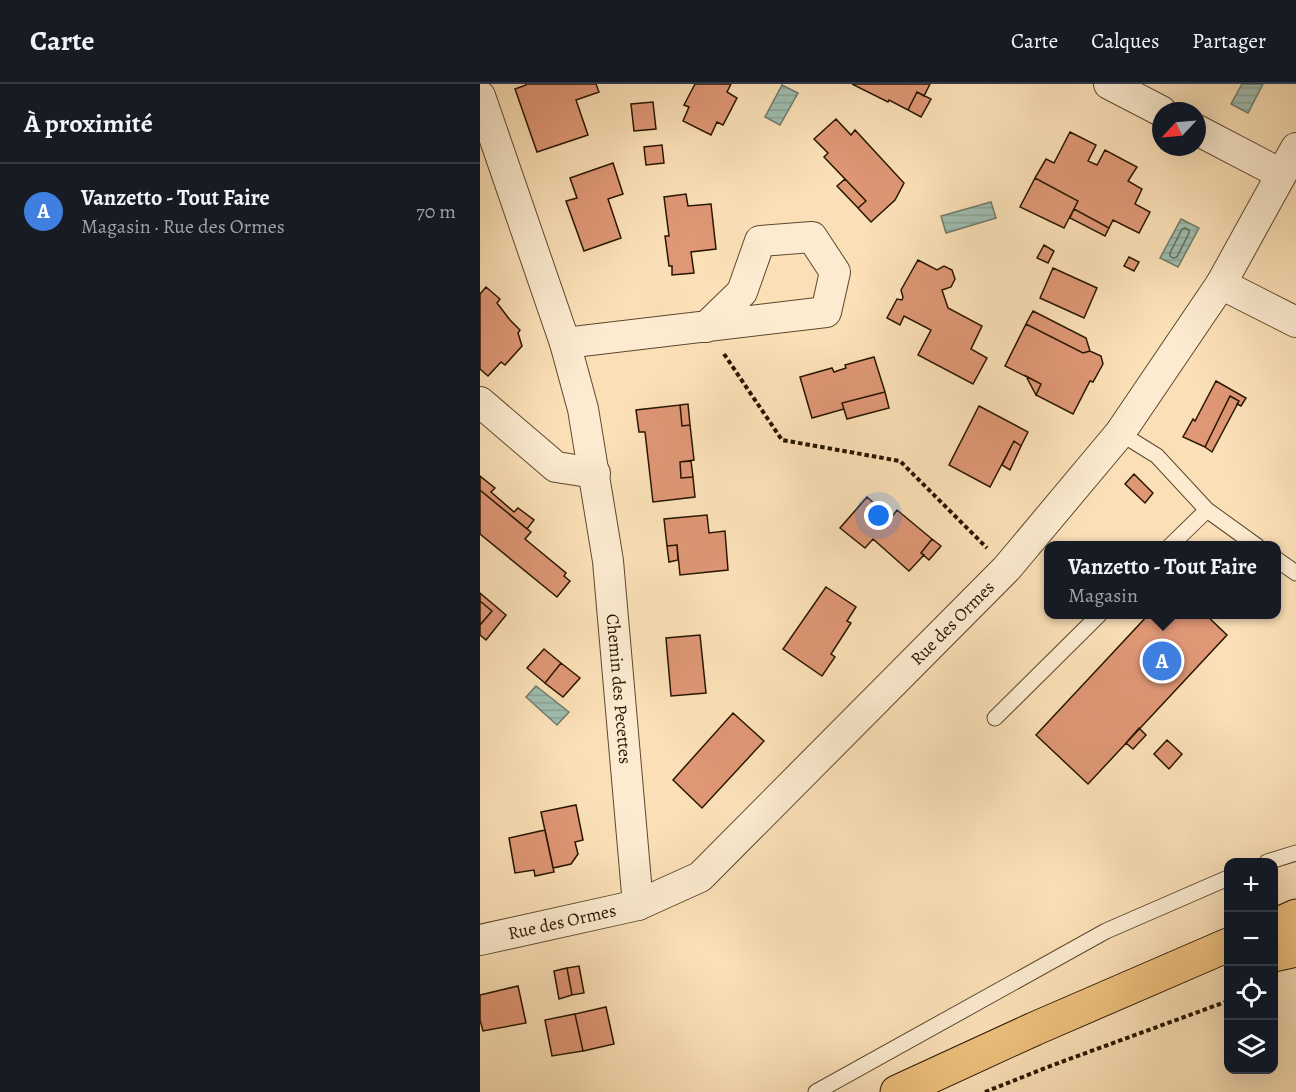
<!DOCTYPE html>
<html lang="fr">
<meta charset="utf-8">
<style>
:root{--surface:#171b24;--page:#20242c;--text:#f1f3f6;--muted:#9ea1a6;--line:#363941;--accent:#b45309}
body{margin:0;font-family:Alegreya,serif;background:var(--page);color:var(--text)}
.controls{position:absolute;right:18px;bottom:18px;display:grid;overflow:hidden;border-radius:12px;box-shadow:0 6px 24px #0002}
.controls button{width:54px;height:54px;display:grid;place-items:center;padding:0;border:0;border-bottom:2px solid var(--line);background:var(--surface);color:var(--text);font:30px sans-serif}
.compass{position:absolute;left:672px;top:18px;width:54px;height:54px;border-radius:50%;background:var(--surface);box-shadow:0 6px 24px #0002;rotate:244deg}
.you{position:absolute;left:399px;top:432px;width:21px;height:21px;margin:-15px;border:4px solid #fff;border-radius:50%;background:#1a73e8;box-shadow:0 0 0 9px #1a73e833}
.badge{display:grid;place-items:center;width:39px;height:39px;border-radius:50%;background:var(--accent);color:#fff;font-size:20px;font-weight:700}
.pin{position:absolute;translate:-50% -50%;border:3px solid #fff;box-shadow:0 2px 6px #0006}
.popup{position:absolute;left:564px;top:457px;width:237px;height:78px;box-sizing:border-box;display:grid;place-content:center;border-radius:12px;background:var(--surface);filter:drop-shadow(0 2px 4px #0005);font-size:20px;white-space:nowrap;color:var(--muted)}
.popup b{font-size:22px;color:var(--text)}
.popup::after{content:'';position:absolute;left:50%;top:100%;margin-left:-12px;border:12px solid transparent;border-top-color:var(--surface)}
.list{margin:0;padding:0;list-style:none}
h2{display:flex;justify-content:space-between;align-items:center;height:78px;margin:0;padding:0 24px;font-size:26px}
h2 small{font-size:20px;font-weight:400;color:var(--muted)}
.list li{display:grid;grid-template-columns:39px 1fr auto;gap:18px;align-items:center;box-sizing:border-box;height:96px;padding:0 24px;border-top:2px solid var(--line)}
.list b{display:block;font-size:22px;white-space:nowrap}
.list p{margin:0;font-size:20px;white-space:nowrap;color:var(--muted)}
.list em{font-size:20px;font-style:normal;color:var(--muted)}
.icon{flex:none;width:33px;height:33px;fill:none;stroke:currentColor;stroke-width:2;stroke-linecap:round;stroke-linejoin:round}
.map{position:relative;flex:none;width:816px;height:1008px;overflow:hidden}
header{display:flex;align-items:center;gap:36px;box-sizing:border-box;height:84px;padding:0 30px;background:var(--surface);border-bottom:2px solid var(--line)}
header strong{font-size:28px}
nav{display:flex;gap:33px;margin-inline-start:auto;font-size:21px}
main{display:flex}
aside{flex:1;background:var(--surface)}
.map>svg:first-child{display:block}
.water{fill:url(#water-rules);stroke:#6f7a6a;stroke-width:1.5}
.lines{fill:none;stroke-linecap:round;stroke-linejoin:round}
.shore{stroke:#646a58;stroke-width:1.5}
.building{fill:#df9776;stroke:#281600;stroke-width:1.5}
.service-casing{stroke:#5d482e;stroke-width:17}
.minor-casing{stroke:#5d482e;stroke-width:32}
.primary-casing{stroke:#281600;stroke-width:35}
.path{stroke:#281600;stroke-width:4;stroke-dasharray:4.5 3;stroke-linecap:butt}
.service{stroke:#fcebd0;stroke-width:15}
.minor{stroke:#fcebd0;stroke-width:30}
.primary{stroke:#eec07c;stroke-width:33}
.labels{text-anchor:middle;stroke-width:5;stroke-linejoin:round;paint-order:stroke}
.street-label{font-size:18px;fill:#281600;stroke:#fcebd0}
</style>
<header>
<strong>Carte</strong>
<nav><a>Carte</a><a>Calques</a><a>Partager</a></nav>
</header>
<main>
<aside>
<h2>À proximité<small></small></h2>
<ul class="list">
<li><span class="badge" style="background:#3f7fe0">A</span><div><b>Vanzetto - Tout Faire</b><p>Magasin · Rue des Ormes</p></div><em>70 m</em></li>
</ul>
</aside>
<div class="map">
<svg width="816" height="1008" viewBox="0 0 816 1008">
<defs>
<pattern id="water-rules" width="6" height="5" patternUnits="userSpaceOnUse" patternTransform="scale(1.5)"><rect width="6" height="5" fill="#9fbdb0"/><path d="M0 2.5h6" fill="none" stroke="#89a296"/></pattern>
</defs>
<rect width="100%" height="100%" fill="#fbe0b7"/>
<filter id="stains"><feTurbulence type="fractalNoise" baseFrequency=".00333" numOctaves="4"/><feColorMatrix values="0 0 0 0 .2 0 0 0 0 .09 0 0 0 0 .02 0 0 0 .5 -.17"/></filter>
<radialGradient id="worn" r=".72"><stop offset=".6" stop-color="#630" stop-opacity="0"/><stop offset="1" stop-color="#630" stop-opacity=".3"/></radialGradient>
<path class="water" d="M 762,0 L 783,0 L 768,29 L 751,20 Z
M 302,1 L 318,9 L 300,41 L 285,33 Z
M 511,118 L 516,134 L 466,149 L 461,132 Z
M 701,135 L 719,144 L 698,183 L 680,174 Z
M 56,602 L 89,628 L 77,641 L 46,613 Z"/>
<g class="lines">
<path class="shore" d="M 705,144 L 709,146 L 709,149 L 697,173 L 693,174 L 690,172 L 690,169 L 702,145 Z"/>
</g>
<path class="building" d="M 46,0 L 116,0 L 119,8 L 96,16 L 108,51 L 57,68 L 35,5 L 46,1 Z
M 215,0 L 251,0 L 247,8 L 257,14 L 243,41 L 237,38 L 231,51 L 203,37 L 209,23 L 204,21 Z
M 372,0 L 450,0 L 444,12 L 437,8 L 428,26 L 409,16 L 408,18 Z
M 437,8 L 451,15 L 441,33 L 428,26 Z
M 173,18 L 176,45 L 154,47 L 151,20 Z
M 356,35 L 371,51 L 375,46 L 424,99 L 415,116 L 391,138 L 378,124 L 386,117 L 344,73 L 348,69 L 334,55 Z
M 590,48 L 616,61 L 608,77 L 617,81 L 625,66 L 657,83 L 648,97 L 662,105 L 655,120 L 670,128 L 659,149 L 633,136 L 629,144 L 594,125 L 598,117 L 555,94 L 566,75 L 574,79 Z
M 182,61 L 184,79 L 166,81 L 164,63 Z
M 133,79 L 143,110 L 128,115 L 141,154 L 104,167 L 86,117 L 97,114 L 90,94 Z
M 555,94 L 598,117 L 584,144 L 540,123 Z
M 365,95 L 386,117 L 378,124 L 357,102 Z
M 206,110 L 208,122 L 231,120 L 236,165 L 211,168 L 214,189 L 192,191 L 192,182 L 189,182 L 185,152 L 189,152 L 184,113 Z
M 594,125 L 629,144 L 625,152 L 590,134 Z
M 564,161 L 574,167 L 568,179 L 557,174 Z
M 649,173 L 659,178 L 654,187 L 644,182 Z
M 438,176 L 457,186 L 464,182 L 472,186 L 475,195 L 471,203 L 462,206 L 468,224 L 502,242 L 491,265 L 507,274 L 493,300 L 438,271 L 451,246 L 424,232 L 420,241 L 407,234 L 417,215 L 422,216 L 423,213 L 421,206 Z
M 573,184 L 617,204 L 604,234 L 560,214 Z
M 6,203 L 20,215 L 17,219 L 30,236 L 40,246 L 38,249 L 42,262 L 25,281 L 21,278 L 8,292 L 0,285 L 0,210 Z
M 553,227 L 606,254 L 610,267 L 603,269 L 546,240 Z
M 546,240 L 603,269 L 610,267 L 621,272 L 623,280 L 613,298 L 610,297 L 593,330 L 556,311 L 561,300 L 525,282 Z
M 394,273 L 405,308 L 362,319 L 364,325 L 332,334 L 320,293 L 352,284 L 354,288 L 366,284 L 365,281 Z
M 546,292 L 561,300 L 556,311 Z
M 736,297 L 766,314 L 761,322 L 757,320 L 759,317 L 750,312 L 725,363 L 703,353 L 713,335 L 715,337 Z
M 405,308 L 409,324 L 367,335 L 362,319 Z
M 750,312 L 759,317 L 732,368 L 725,363 Z
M 208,320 L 210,341 L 202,342 L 200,321 Z
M 200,321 L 202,342 L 210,341 L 214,376 L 200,378 L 201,394 L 213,393 L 215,413 L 173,418 L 165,348 L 159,348 L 156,326 Z
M 499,322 L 548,348 L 541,362 L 534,357 L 510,403 L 469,381 Z
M 534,357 L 541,362 L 530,386 L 522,381 Z
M 211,377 L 213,393 L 201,394 L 200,378 Z
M 654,390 L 673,409 L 665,419 L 645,400 Z
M 0,392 L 15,404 L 11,408 L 34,428 L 38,424 L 54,436 L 47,445 L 0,406 Z
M 0,406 L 51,448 L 45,455 L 86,489 L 84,492 L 90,497 L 77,513 L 0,450 Z
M 387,413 L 411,434 L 417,426 L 452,455 L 441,469 L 444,471 L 429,487 L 393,455 L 385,464 L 360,444 Z
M 227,431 L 229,449 L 245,447 L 248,486 L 200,491 L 197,461 L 187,462 L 184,435 Z
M 452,455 L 461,462 L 449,476 L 441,469 Z
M 197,461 L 198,476 L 189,478 L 187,462 Z
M 346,503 L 376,523 L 367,537 L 371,539 L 351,570 L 355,573 L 342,592 L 303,565 Z
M 0,509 L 26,531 L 6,556 L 0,551 L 0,541 L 12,527 L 0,517 Z
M 0,517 L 12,527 L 0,541 Z
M 669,530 L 725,530 L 747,551 L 608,700 L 556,651 Z
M 220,551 L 226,609 L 191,612 L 186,554 Z
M 64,565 L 81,579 L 65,599 L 47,584 Z
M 81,579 L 100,594 L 83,613 L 65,599 Z
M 253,629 L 284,657 L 222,724 L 193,696 Z
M 659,644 L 666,651 L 653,665 L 646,659 Z
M 687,656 L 702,670 L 689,685 L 674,670 Z
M 96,721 L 103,756 L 95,758 L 98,770 L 91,780 L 73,784 L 61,728 Z
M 65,746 L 74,788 L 55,792 L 54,786 L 35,789 L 29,754 Z
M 99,882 L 104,909 L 92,911 L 87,884 Z
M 87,884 L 92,911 L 79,915 L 74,887 Z
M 38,902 L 46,939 L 3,947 L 0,936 L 0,911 Z
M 126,923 L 134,960 L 103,967 L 95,930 Z
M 95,930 L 103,967 L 72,972 L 65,936 Z"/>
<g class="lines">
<g class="service-casing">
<path id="service" d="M 640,349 L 677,372 L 727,426 L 777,462
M 690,462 L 727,426
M 796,475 L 816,489
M 515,634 L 620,530
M 787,778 L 816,769
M 336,1008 L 626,847 L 748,794"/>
</g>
<g class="minor-casing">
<g id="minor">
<path d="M 629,0 L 681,27"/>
<path id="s1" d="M 0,12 L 85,259 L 103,325 L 128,477 L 158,821"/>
<path d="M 717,46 L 801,90"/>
<path d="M 741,200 L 816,238"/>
<path d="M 85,259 L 346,228 L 355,188 L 332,153 L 280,157 L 262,208 L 226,243"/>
<path d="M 0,318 L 76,383 L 115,389"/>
<path id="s2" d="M 0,856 L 158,821 L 220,793 L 527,484 L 640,349 L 741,200 L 816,64"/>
</g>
</g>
<g class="primary-casing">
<path id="primary" d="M 794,842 L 816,832
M 794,871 L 816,866
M 417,1008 L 554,945 L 748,861"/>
</g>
<path class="path" d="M 244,270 L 302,356 L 420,377 L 507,464
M 505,1008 L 573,981 L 748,917"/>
<use href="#service" class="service"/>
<use href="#minor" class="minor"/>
<use href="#primary" class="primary"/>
</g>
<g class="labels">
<g class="street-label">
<text dy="6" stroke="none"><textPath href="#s2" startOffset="588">Rue des Ormes</textPath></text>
<text dy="6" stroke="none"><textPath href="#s1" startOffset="612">Chemin des Pecettes</textPath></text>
<text dy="6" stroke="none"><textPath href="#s2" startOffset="84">Rue des Ormes</textPath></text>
</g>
</g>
<rect width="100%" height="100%" filter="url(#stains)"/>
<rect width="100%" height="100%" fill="url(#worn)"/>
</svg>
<div class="controls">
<button>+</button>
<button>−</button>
<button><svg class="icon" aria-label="locate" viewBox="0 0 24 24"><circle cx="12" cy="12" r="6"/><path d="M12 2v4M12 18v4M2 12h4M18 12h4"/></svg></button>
<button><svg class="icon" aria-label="layers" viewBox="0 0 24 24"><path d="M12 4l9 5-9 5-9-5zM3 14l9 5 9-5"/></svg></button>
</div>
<svg class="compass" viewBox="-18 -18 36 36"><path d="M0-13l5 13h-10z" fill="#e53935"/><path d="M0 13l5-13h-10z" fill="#9ea1a6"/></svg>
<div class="you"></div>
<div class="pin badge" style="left:682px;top:577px;background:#3f7fe0">A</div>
<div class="popup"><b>Vanzetto - Tout Faire</b>Magasin</div>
</div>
</main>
